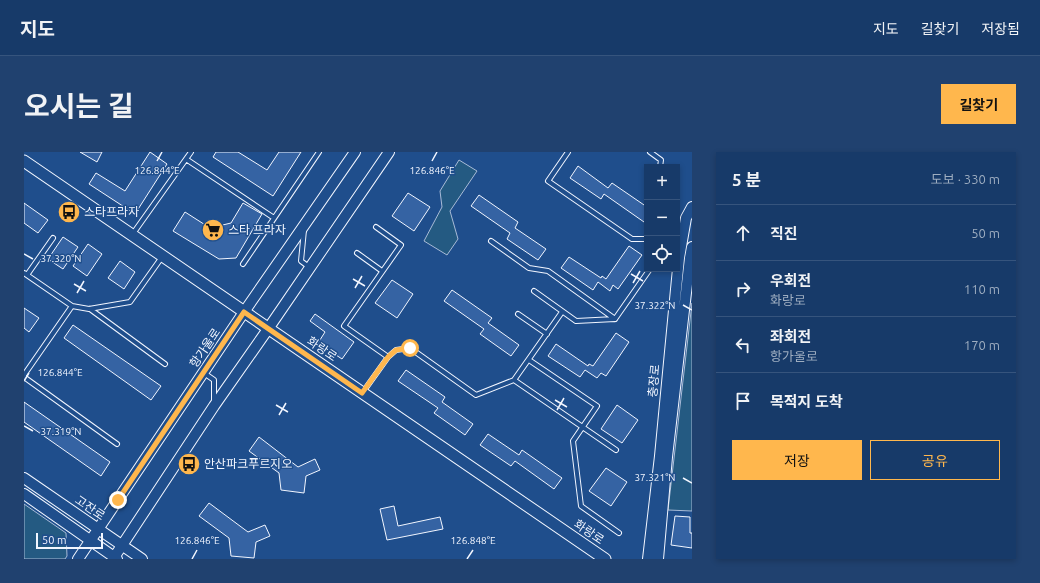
<!DOCTYPE html>
<html lang="ko">
<meta charset="utf-8">
<style>
:root{--surface:#173a69;--page:#20416f;--text:#f1f3f6;--muted:#9eadc0;--line:#36547d;--accent:#ffb74d}
body{margin:0;font-family:Ubuntu,"Noto Sans KR",sans-serif;background:var(--page);color:var(--text)}
.controls{position:absolute;right:12px;top:12px;display:grid;overflow:hidden;border-radius:0px;box-shadow:0 2px 6px #0003}
.controls button{width:36px;height:36px;display:grid;place-items:center;padding:0;border:0;border-bottom:1px solid var(--line);background:var(--surface);color:var(--text);font:20px sans-serif}
.scale{position:absolute;left:12px;bottom:10px;width:67px;box-sizing:border-box;padding-left:4px;border:2px solid #f2f6ff;border-top:0;font-size:11px;line-height:14px;white-space:nowrap;color:#f2f6ff;-webkit-text-stroke:3px #1f4e8c;paint-order:stroke}
.stop{position:absolute;width:12px;height:12px;margin:-9px;border:3px solid #ffb74d;border-radius:50%;background:#fff}
.stop.end{background:#ffb74d;border-color:#fff;box-shadow:0 1px 4px #0008}
.list{margin:0;padding:0;list-style:none}
h2{display:flex;justify-content:space-between;align-items:center;height:52px;margin:0;padding:0 16px;font-size:17px}
h2 small{font-size:13px;font-weight:400;color:var(--muted)}
.list li{display:grid;grid-template-columns:26px 1fr auto;gap:12px;align-items:center;box-sizing:border-box;height:56px;padding:0 16px;border-top:1px solid var(--line)}
.list b{display:block;font-size:15px;white-space:nowrap}
.list p{margin:0;font-size:13px;white-space:nowrap;color:var(--muted)}
.list em{font-size:13px;font-style:normal;color:var(--muted)}
.actions{display:flex;gap:8px;padding:12px 16px}
.actions a{flex:1;padding:9px 0;border:1px solid var(--accent);border-radius:0px;text-align:center;font-size:14px;color:var(--accent)}
.actions .main{background:var(--accent);color:#111}
.icon{flex:none;width:22px;height:22px;fill:none;stroke:currentColor;stroke-width:2;stroke-linecap:round;stroke-linejoin:round}
.map{position:relative;flex:none;width:668px;height:407px;overflow:hidden;border-radius:0px}
header{display:flex;align-items:center;gap:24px;box-sizing:border-box;height:56px;padding:0 20px;background:var(--surface);border-bottom:1px solid var(--line)}
header strong{font-size:19px}
nav{display:flex;gap:22px;margin-inline-start:auto;font-size:14px}
.intro{display:flex;align-items:center;justify-content:space-between;box-sizing:border-box;height:96px;padding:0 24px}
h1{margin:0;font-size:28px}
.button{padding:10px 18px;border-radius:0px;background:var(--accent);color:#111;font-size:14px;font-weight:700}
main{display:flex;gap:24px;padding:0 24px}
aside{flex:1;background:var(--surface);border-radius:0px;box-shadow:0 2px 6px #0003}
.map>svg:first-child{display:block}
.green{fill:#245a82;stroke:#a8bbd7}
.building{fill:#3563a3;stroke:#f2f6ff}
.lines{fill:none;stroke-linecap:round;stroke-linejoin:round}
.service-casing{stroke:#f2f6ff;stroke-width:6}
.tertiary-casing{stroke:#f2f6ff;stroke-width:12}
.secondary-casing{stroke:#f2f6ff;stroke-width:13}
.service{stroke:#1f4e8c;stroke-width:4}
.tertiary{stroke:#1f4e8c;stroke-width:10}
.secondary{stroke:#1f4e8c;stroke-width:11}
.route{stroke:#ffb74d;stroke-width:5}
.ticks{fill:none;stroke:#f2f6ff;stroke-width:1.5}
.labels{text-anchor:middle;stroke-width:3;stroke-linejoin:round;paint-order:stroke}
.poi-label{font-size:12px;fill:#f2f6ff;stroke:#1f4e8c;text-anchor:start}
.street-label{font-size:12px;fill:#f2f6ff;stroke:#1f4e8c}
.ticks-label{font-size:10px;text-anchor:middle;fill:#f2f6ff;stroke:#1f4e8c;stroke-width:3;stroke-linejoin:round;paint-order:stroke}
</style>
<header>
<strong>지도</strong>
<nav><a>지도</a><a>길찾기</a><a>저장됨</a></nav>
</header>
<div class="intro"><h1>오시는 길</h1><a class="button">길찾기</a></div>
<main>
<div class="map">
<svg width="668" height="407" viewBox="0 0 668 407">
<rect width="100%" height="100%" fill="#1f4e8c"/>
<path class="green" d="M 435,8 L 453,19 L 426,59 L 434,87 L 423,103 L 400,89 L 418,55 L 416,39 Z
M 668,151 L 668,359 L 644,358 Z
M 0,352 L 42,381 L 43,404 L 41,407 L 0,407 Z"/>
<path class="building" d="M 56,0 L 78,0 L 73,10 Z
M 126,0 L 143,12 L 111,62 L 65,32 L 72,21 L 101,39 Z
M 192,0 L 214,0 L 243,18 L 255,0 L 277,0 L 249,44 L 189,5 Z
M 554,14 L 584,36 L 588,31 L 623,55 L 623,65 L 620,70 L 580,42 L 577,47 L 546,26 Z
M 384,41 L 406,55 L 390,79 L 368,64 Z
M 455,43 L 494,70 L 491,76 L 522,97 L 514,108 L 483,87 L 486,81 L 447,54 Z
M 0,51 L 24,68 L 14,81 L 0,71 Z
M 219,51 L 238,62 L 212,106 L 195,107 L 149,79 L 161,60 L 186,76 L 207,71 Z
M 39,85 L 54,95 L 39,117 L 24,107 Z
M 64,92 L 78,102 L 63,124 L 49,114 Z
M 605,94 L 618,103 L 594,137 L 589,133 L 586,139 L 574,130 L 569,138 L 537,116 L 545,105 L 577,126 L 578,124 L 582,127 Z
M 96,109 L 111,120 L 100,137 L 84,126 Z
M 368,128 L 389,142 L 373,166 L 351,151 Z
M 428,138 L 468,166 L 464,171 L 495,193 L 487,204 L 456,182 L 460,177 L 420,149 Z
M 0,156 L 15,166 L 5,180 L 0,176 Z
M 291,162 L 330,190 L 318,207 L 294,191 L 301,180 L 286,169 Z
M 49,173 L 137,234 L 127,248 L 40,186 Z
M 592,181 L 605,190 L 582,224 L 577,221 L 573,226 L 561,218 L 556,225 L 524,204 L 532,192 L 564,214 L 565,212 L 569,214 Z
M 382,218 L 421,245 L 418,250 L 449,272 L 441,283 L 410,261 L 414,256 L 374,229 Z
M 0,250 L 86,310 L 77,324 L 0,270 Z
M 593,253 L 614,268 L 598,291 L 577,277 Z
M 464,282 L 495,303 L 498,298 L 538,326 L 530,337 L 491,309 L 487,314 L 456,293 Z
M 235,285 L 274,315 L 291,307 L 296,318 L 282,324 L 280,341 L 257,338 L 255,321 L 225,299 Z
M 582,316 L 603,330 L 587,354 L 565,339 Z
M 185,351 L 224,380 L 241,373 L 246,384 L 232,390 L 230,406 L 207,404 L 205,386 L 175,364 Z
M 370,354 L 374,374 L 416,365 L 419,377 L 363,388 L 356,357 Z
M 651,364 L 666,365 L 666,381 L 668,381 L 668,396 L 647,393 Z"/>
<g class="lines">
<g class="service-casing">
<path id="service" d="M 544,0 L 524,29 L 608,87 L 623,87
M 626,0 L 637,8 L 636,15
M 162,7 L 250,66
M 352,75 L 377,93 L 320,174 L 364,205
M 280,78 L 277,109 L 285,115
M 108,83 L 167,0
M 467,89 L 505,116 L 524,119 L 591,167 L 626,117
M 333,101 L 358,119
M 219,112 L 295,0
M 0,121 L 48,154 L 0,223
M 3,123 L 29,86
M 510,139 L 552,169 L 591,167
M 48,154 L 65,157 L 106,150 L 138,105
M 66,157 L 141,212
M 494,162 L 523,182
M 505,208 L 573,254 L 549,289 L 557,354 L 595,381
M 180,221 L 190,228 L 190,249
M 0,225 L 93,292
M 490,228 L 592,298
M 339,240 L 364,205 L 372,198 L 386,196 L 452,243 L 490,228 L 538,160"/>
</g>
<g class="tertiary-casing">
<path id="tertiary" d="M 0,326 L 118,407
M 0,342 L 93,407
M 54,407 L 220,160 L 331,0
M 89,407 L 190,254 L 244,177 L 365,0
M 624,407 L 636,304 L 655,106 L 662,66 L 668,55
M 634,407 L 643,305 L 666,106 L 668,95"/>
</g>
<g class="secondary-casing">
<path id="secondary" d="M 0,9 L 581,407"/>
</g>
<use href="#service" class="service"/>
<use href="#tertiary" class="tertiary"/>
<use href="#secondary" class="secondary"/>
</g>
<g class="lines">
<path class="route" d="M 94,348 L 220,160 L 338,241 L 364,205 L 372,198 L 386,196"/>
</g>
<path class="ticks" d="M 133,9 L 138,0M 408,9 L 413,0M 0,102 L 9,107M 607,122 L 619,129M 329,127 L 341,134M 609,131 L 616,119M 50,132 L 62,139M 331,136 L 338,124M 53,141 L 60,129M 659,153 L 668,158M 0,229 L 5,221M 531,248 L 543,255M 252,253 L 264,260M 533,258 L 540,246M 255,263 L 262,251M 0,274 L 9,279M 659,326 L 668,331M 168,407 L 173,398M 443,407 L 449,398"/>
<defs>
<g id="bus-disc" transform="scale(1.15)"><circle r="9.5" fill="#ffb74d" stroke="#1f4e8c"/><path d="M-5-6H5V4H4V6H2V4H-2V6H-4V4H-5ZM-3.5-4V0h7V-4ZM-3.5 1.2v1.5H-2V1.2ZM2 1.2v1.5H3.5V1.2Z" fill="#111"/></g>
<g id="supermarket-disc" transform="scale(1.15)"><circle r="9.5" fill="#ffb74d" stroke="#1f4e8c"/><path d="M-6-5.5h2.5l.6 2H6L4.5 2H-2.5L-4.4-4H-6ZM-1.5 3.2a1.3 1.3 0 1 0 .1 0ZM3 3.2a1.3 1.3 0 1 0 .1 0Z" fill="#111"/></g>
</defs>
<g fill-rule="evenodd">
<use href="#bus-disc" x="45" y="60"/>
<use href="#supermarket-disc" x="189" y="78"/>
<use href="#bus-disc" x="165" y="312"/>
</g>
<g class="labels">
<g class="poi-label">
<text x="60" y="64">스타프라자</text>
<text x="204" y="82">스타 프라자</text>
<text x="180" y="316">안산파크푸르지오</text>
</g>
<g class="street-label">
<text transform="translate(181 196) rotate(-56)" y="4">항가울로</text>
<text transform="translate(298 197) rotate(34)" y="4">화랑로</text>
<text transform="translate(630 229) rotate(-85)" y="4">충장로</text>
<text transform="translate(66 356) rotate(34)" y="4">고잔로</text>
<text transform="translate(565 380) rotate(34)" y="4">화랑로</text>
</g>
</g>
<g class="ticks-label">
<text x="133" y="22">126.844°E</text>
<text x="408" y="22">126.846°E</text>
<text x="37" y="110">37.320°N</text>
<text x="631" y="157">37.322°N</text>
<text x="36" y="224">126.844°E</text>
<text x="37" y="283">37.319°N</text>
<text x="631" y="329">37.321°N</text>
<text x="173" y="392">126.846°E</text>
<text x="449" y="392">126.848°E</text>
</g>
</svg>
<div class="controls">
<button>+</button>
<button>−</button>
<button><svg class="icon" aria-label="locate" viewBox="0 0 24 24"><circle cx="12" cy="12" r="6"/><path d="M12 2v4M12 18v4M2 12h4M18 12h4"/></svg></button>
</div>
<div class="scale">50 m</div>
<div class="stop" style="left:386px;top:196px"></div>
<div class="stop end" style="left:94px;top:348px"></div>
</div>
<aside>
<h2>5 분<small>도보 · 330 m</small></h2>
<ul class="list">
<li><svg class="icon" aria-label="ahead" viewBox="0 0 24 24"><path d="M12 20V5M6 11l6-6 6 6"/></svg><div><b>직진</b></div><em>50 m</em></li>
<li><svg class="icon" aria-label="right" viewBox="0 0 24 24"><path d="M7 20v-9h11M14 6l5 5-5 5"/></svg><div><b>우회전</b><p>화랑로</p></div><em>110 m</em></li>
<li><svg class="icon" aria-label="left" viewBox="0 0 24 24"><path d="M17 20v-9H6M10 6l-5 5 5 5"/></svg><div><b>좌회전</b><p>항가울로</p></div><em>170 m</em></li>
<li><svg class="icon" aria-label="arrive" viewBox="0 0 24 24"><path d="M6 21V4h12l-3 4 3 4H6"/></svg><div><b>목적지 도착</b></div></li>
</ul>
<div class="actions"><a class="main">저장</a><a>공유</a></div>
</aside>
</main>
